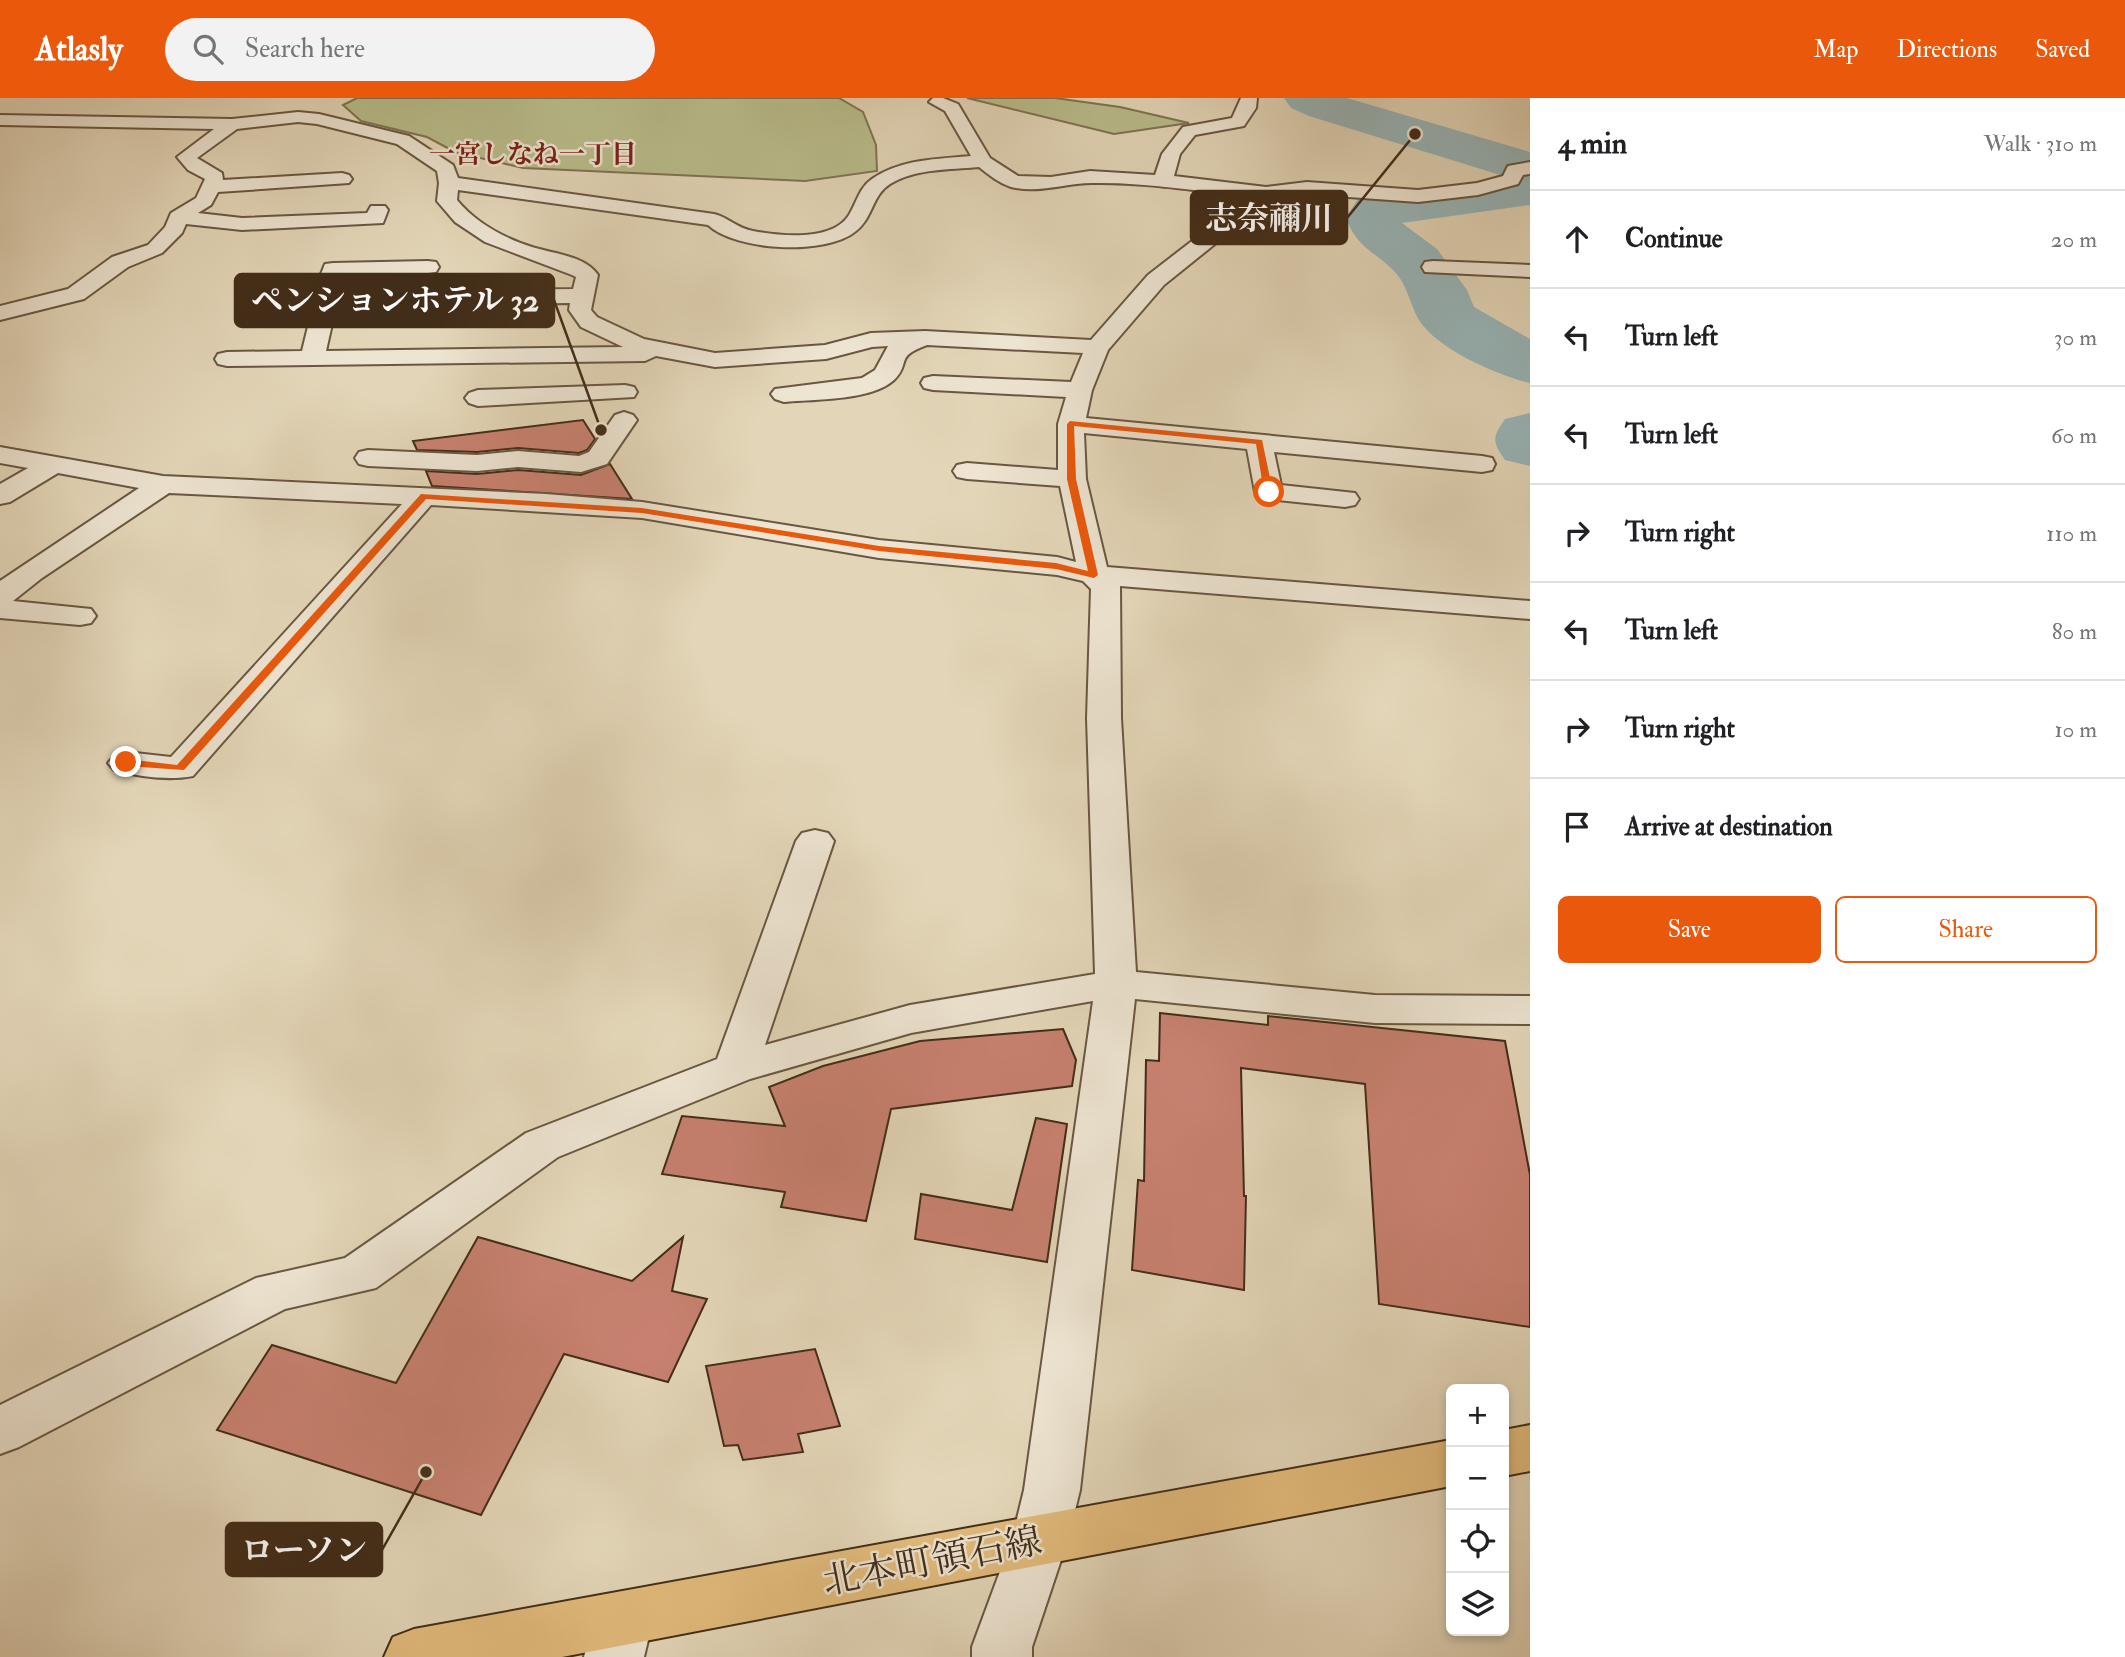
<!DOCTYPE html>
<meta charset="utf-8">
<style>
:root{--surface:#fff;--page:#f2f2f2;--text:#202124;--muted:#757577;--line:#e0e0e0;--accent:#ea580c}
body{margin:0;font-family:"IM FELL Double Pica","Noto Serif JP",serif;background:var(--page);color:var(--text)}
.controls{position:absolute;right:21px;bottom:21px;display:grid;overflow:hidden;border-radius:10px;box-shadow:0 4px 10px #0003}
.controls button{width:63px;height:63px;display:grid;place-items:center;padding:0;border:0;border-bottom:2px solid var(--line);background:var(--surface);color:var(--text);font:35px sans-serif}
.stop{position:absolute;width:21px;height:21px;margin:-16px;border:5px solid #ea580c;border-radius:50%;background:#fff}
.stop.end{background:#ea580c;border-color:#fff;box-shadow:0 2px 7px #0008}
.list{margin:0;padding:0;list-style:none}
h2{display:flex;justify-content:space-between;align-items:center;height:91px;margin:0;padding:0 28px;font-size:30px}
h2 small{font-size:23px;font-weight:400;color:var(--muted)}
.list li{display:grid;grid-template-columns:46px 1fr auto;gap:21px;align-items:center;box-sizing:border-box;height:98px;padding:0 28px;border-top:2px solid var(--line)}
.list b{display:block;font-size:26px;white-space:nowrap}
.list em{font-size:23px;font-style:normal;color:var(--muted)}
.actions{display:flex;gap:14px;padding:21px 28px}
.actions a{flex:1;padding:16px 0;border:2px solid var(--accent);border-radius:10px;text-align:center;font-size:24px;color:var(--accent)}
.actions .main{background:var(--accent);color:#fff}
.icon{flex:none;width:38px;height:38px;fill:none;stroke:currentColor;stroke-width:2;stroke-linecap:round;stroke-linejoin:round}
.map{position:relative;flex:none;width:1530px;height:1559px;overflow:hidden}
header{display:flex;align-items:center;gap:42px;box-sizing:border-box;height:98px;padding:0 35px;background:var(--accent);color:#fff}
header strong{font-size:33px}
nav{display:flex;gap:38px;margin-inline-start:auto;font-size:24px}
.search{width:490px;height:63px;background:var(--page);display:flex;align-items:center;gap:18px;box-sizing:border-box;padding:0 24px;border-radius:38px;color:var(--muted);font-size:26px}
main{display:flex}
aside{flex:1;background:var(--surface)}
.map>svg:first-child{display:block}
.green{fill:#b9bc8b;stroke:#7e7452;stroke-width:2}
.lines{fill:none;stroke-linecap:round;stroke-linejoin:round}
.river{fill:#99b6b9;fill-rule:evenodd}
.building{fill:#c88170;stroke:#422d19;stroke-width:2}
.minor-casing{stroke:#6a5741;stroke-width:4}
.major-casing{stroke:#422d19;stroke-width:4}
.minor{fill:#ede4d1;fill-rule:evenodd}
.major{fill:#e2bb7c;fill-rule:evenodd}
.route{fill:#ea580c}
.labels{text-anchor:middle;stroke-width:5;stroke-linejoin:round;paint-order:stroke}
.far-neighbourhood-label{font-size:26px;font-weight:bold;fill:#7a1f14;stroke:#ede4d1}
.near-street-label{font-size:37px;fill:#422d19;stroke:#ede4d1}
.leader{fill:none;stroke:#422d19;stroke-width:2.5}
.callout-dot{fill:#422d19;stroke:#ede4d1;stroke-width:2.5}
.callout{fill:#422d19;stroke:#422d19;stroke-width:2.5}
.callout-label{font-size:32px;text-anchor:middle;font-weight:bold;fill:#fff}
</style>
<header>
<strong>Atlasly</strong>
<div class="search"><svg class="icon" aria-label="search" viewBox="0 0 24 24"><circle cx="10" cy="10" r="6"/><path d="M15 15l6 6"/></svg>Search here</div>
<nav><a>Map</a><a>Directions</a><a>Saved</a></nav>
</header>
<main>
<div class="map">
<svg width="1530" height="1559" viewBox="0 0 1530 1559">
<rect width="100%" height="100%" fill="#e3d6b8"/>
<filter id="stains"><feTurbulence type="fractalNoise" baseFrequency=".00286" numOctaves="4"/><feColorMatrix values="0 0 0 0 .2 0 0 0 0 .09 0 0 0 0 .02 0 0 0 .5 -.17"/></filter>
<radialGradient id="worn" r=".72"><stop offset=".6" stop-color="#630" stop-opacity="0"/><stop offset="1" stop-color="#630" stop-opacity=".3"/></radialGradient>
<path class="green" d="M 357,0 L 839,0 L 863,14 L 876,47 L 877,73 L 805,83 L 523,70 L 455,54 L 427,39 L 361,23 L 343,7 Z
M 967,0 L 1055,0 L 1120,9 L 1189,25 L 1114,36 Z"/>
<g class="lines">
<path class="river" d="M 1284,0 L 1347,0 L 1530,54 L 1530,107 L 1402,125 L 1437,151 L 1467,192 L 1474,209 L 1530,241 L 1530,285 C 1497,277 1438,252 1419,222 C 1410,207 1408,188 1395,174 C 1375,153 1356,150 1346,119 L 1358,101 L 1507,79 L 1309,18 L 1291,10 Z
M 1530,315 L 1530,368 L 1505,362 C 1492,343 1492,340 1505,321 Z"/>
</g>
<path class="building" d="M 583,322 L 595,341 L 587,352 L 579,355 L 518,350 L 477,354 L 417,352 L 413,343 Z
M 610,366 L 632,401 L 432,388 L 426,373 L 477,376 L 518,372 L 581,377 Z
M 1160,915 L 1268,927 L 1268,918 L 1505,943 L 1530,1077 L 1530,1229 L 1379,1206 L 1365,986 L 1241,970 L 1244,1098 L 1246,1098 L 1244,1192 L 1132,1172 L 1138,1082 L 1144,1083 L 1146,962 L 1159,963 Z
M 1063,931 L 1076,962 L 1072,988 L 891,1011 L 866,1123 L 781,1109 L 785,1094 L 662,1076 L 682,1018 L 785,1028 L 769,989 L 823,968 L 920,943 Z
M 1036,1020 L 1067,1026 L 1047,1164 L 915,1141 L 921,1096 L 1012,1112 Z
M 478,1139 L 632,1183 L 683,1139 L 672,1193 L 707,1201 L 668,1284 L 564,1256 L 481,1417 L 217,1332 L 272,1247 L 396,1285 Z
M 815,1251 L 840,1328 L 798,1336 L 803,1354 L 743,1362 L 738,1347 L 724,1348 L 706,1268 Z"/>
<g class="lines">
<g class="minor-casing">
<path id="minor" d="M 933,0 L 943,0 L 958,6 L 990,60 L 1018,78 L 1051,79 L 1090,73 L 1155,77 L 1162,56 L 1183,29 L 1232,20 L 1241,0 L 1257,0 L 1256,10 L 1244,28 L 1195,37 L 1180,56 L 1174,78 L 1266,89 L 1307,84 L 1418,92 L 1477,85 L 1503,78 L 1508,68 L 1530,64 L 1530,76 L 1523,77 L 1518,86 L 1478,97 L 1418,104 L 1307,96 L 1272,100 L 1164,187 L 1108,252 L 1092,292 L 1086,320 L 1482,358 L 1492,360 L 1495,366 L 1492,372 L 1482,374 L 1274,354 L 1281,387 L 1355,395 L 1359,401 L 1355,407 L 1345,409 L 1259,400 L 1255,394 L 1247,351 L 1084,335 L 1086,381 L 1107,469 L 1530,503 L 1530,521 L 1120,488 L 1121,620 L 1136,874 L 1375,897 L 1530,898 L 1530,926 L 1375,925 L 1135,901 L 1080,1392 L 1068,1441 L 1032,1549 L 1032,1559 L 972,1559 L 972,1549 L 1012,1441 L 1024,1392 L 1093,903 L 911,935 L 750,981 L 558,1059 L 376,1190 L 285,1211 L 19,1349 L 0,1356 L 0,1307 L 256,1180 L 345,1160 L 526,1035 L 717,961 L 796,743 L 802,735 L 815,732 L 828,735 L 834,743 L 765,947 L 910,907 L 1095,876 L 1087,620 L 1091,491 L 1083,483 L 1057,477 L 879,460 L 642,420 L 431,407 L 193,678 C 169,683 137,678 114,672 L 108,665 L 114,658 L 126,654 L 171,659 L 402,406 L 169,395 L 42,480 L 13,503 L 91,511 L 96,518 L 91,525 L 80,527 L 0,520 L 0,483 L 139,390 L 58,375 L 10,404 L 0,406 L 0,386 L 28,370 L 0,365 L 0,349 L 163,378 L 546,396 L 642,404 L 879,442 L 1057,459 L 1076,464 L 1060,388 L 967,381 L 957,379 L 953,373 L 957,367 L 967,365 L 1058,372 L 1058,326 L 1066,299 L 933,292 L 924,290 L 921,285 L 924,280 L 933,278 L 1071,284 L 1083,255 L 927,247 C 894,259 911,264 895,281 C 873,303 814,301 784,304 L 775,301 L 771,296 L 775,291 L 862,280 L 875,272 L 888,248 L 872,249 L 826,261 L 715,269 L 656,258 L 645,263 L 227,268 L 218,266 L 215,261 L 218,256 L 227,254 L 302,253 L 314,204 L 283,204 L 280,199 L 283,194 L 315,191 L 325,166 L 333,165 L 428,163 L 436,164 L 439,169 L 436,174 L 428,175 L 342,177 L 336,194 L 573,191 L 576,179 L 572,177 L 485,144 L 455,124 L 437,103 L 439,85 L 437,73 L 397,46 L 317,26 L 298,24 L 237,31 L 197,60 L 222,75 L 223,82 L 342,75 L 349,77 L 352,81 L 349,85 L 218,94 L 211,107 L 198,115 L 242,120 L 367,115 L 371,108 L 385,108 L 388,112 L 383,125 L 242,132 L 186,126 L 182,135 L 162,155 L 128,169 L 84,201 L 0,222 L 0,208 L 68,191 L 112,159 L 148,147 L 165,129 L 171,115 L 196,100 L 205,81 L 188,72 L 177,59 L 214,31 L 0,27 L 0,17 L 232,21 L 298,14 L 319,16 L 409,38 L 453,67 L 458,80 L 714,116 C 728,119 736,130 753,133 C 780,138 832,144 849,117 C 857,104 859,90 872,81 C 900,61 938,61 971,58 L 945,13 L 929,4 ZM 979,69 C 989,77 999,85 1011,89 C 1038,96 1065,85 1092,85 C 1144,84 1197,93 1249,99 L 1148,177 L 1091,242 L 925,233 L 871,235 L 825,247 L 715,255 L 644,241 L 597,219 L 591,212 L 598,177 C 584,157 553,156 532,149 C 504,140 476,125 457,102 L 458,92 L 708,127 C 736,153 826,158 856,133 C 873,120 872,97 890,86 C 917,70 949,72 979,69 ZM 570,205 L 569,212 L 581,229 L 623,249 L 326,253 L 336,208 Z
M 1433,163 L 1530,167 L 1530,179 L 1425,174 L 1422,169 L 1425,164 Z
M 625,287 L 634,289 L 637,294 L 634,299 L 478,308 L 469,305 L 465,300 L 469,295 L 478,292 Z
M 624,314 L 633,317 L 637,322 L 607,366 L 581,374 L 518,369 L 477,373 L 368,368 L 359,366 L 355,360 L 359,354 L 368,352 L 477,357 L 518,353 L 579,358 L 589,354 L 615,317 Z
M 623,1494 L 644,1502 L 653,1521 L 644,1559 L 584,1559 L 593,1521 L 602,1502 Z"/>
</g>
<g class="major-casing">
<path id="major" d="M 1530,1327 L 1530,1373 L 1504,1378 L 1504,1332 Z
M 1451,1342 L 1451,1388 L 562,1559 L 384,1559 L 393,1539 L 414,1531 Z"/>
</g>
<use href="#minor" class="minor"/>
<use href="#major" class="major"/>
</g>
<path class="route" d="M 1070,323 L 1262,342 L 1273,394 L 1269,397 L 1264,394 L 1256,346 L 1074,328 L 1076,381 L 1098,477 L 1094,480 L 1056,471 L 879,453 L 642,415 L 426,401 L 184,672 L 126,668 L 121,664 L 126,661 L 177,667 L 421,396 L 642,410 L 879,448 L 1056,465 L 1088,473 L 1067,381 L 1067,326 Z"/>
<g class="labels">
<g class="far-neighbourhood-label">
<text x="533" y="65">一宮しなね一丁目</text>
</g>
<g class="near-street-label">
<text transform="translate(932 1462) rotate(-11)" y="13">北本町領石線</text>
</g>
</g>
<path class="leader" d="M1415 36L1347 120M601 332L554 202M426 1374L382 1452"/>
<g class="callout-dot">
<circle cx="1415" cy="36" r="7"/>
<circle cx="601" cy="332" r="7"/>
<circle cx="426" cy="1374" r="7"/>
</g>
<g class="callout">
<rect x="1191" y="93" width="156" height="53" rx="7"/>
<rect x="235" y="176" width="319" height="53" rx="7"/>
<rect x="226" y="1425" width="156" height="53" rx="7"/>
</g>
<g class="callout-label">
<text x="1269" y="131">志奈禰川</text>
<text x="395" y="213">ペンションホテル 32</text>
<text x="304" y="1463">ローソン</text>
</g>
<rect width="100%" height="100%" filter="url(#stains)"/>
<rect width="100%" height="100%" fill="url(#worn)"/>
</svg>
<div class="controls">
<button>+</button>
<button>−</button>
<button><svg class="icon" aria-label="locate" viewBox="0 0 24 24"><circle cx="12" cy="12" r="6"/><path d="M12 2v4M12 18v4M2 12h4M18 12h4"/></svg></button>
<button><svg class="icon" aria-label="layers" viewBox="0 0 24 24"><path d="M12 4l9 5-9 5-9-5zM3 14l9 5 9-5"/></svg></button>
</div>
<div class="stop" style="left:1269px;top:394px"></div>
<div class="stop end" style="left:126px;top:664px"></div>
</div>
<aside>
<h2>4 min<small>Walk · 310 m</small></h2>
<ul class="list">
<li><svg class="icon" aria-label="ahead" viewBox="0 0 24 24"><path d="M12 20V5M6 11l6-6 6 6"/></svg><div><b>Continue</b></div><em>20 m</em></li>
<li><svg class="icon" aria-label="left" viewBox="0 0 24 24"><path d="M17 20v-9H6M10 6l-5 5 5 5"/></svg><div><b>Turn left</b></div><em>30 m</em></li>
<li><svg class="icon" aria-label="left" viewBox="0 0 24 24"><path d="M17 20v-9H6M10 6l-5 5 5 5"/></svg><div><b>Turn left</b></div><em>60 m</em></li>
<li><svg class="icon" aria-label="right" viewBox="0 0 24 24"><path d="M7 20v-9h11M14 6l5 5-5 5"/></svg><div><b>Turn right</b></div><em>110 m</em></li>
<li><svg class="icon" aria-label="left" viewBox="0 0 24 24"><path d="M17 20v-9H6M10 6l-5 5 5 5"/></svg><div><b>Turn left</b></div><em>80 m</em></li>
<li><svg class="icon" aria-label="right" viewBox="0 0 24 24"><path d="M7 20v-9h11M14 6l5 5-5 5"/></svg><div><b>Turn right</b></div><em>10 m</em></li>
<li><svg class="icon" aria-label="arrive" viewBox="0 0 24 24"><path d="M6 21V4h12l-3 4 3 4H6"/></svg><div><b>Arrive at destination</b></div></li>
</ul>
<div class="actions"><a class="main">Save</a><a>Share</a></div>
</aside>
</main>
